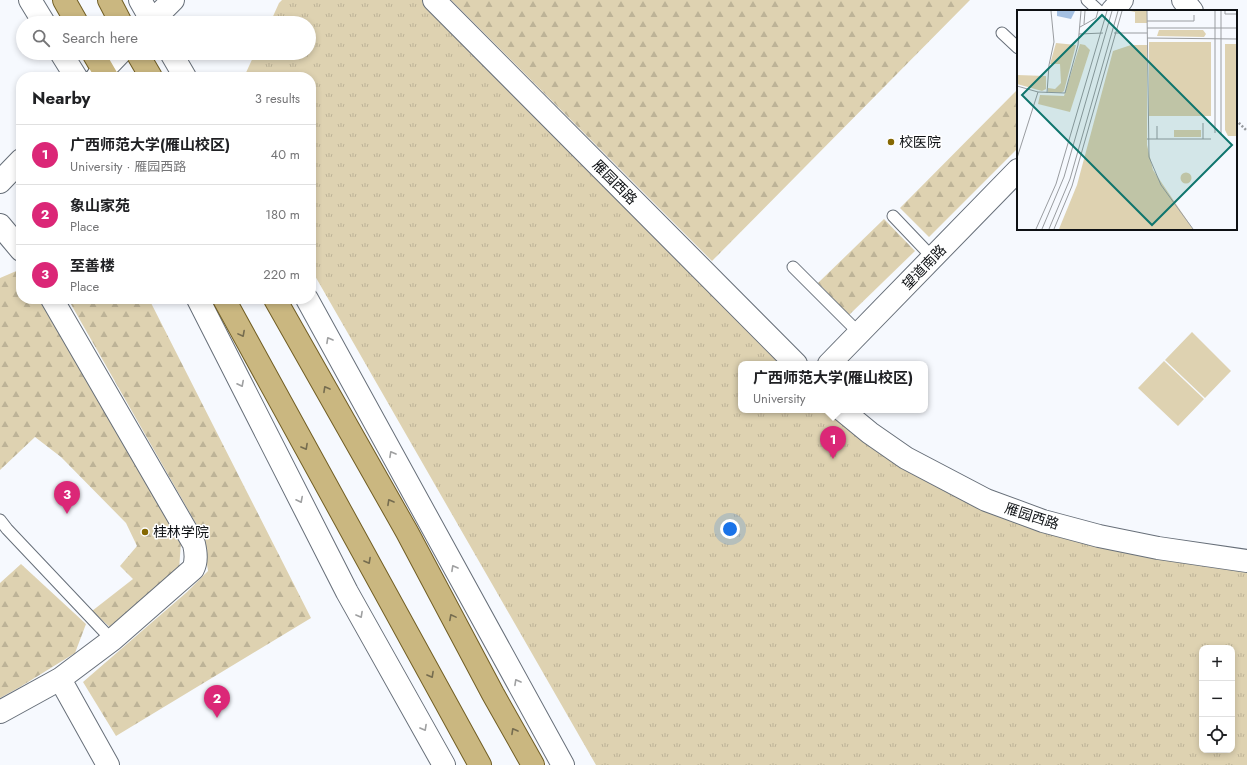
<!DOCTYPE html>
<meta charset="utf-8">
<style>
:root{--surface:#fff;--page:#f2f2f2;--text:#202124;--muted:#757577;--line:#e0e0e0;--accent:#db2777}
body{margin:0;font-family:Jost,"Noto Sans SC",sans-serif;background:var(--page);color:var(--text)}
.controls{position:absolute;right:12px;bottom:12px;display:grid;overflow:hidden;border-radius:8px;box-shadow:0 2px 6px #0003}
.controls button{width:36px;height:36px;display:grid;place-items:center;padding:0;border:0;border-bottom:1px solid var(--line);background:var(--surface);color:var(--text);font:20px sans-serif}
.you{position:absolute;left:730px;top:529px;width:14px;height:14px;margin:-10px;border:3px solid #fff;border-radius:50%;background:#1a73e8;box-shadow:0 0 0 6px #1a73e833}
.badge{display:grid;place-items:center;width:26px;height:26px;border-radius:50%;background:var(--accent);color:#fff;font-size:13px;font-weight:700}
.pin{position:absolute;translate:-50% -33px;filter:drop-shadow(0 1px 2px #0008)}
.pin::after{content:'';position:absolute;top:21px;width:14px;height:12px;background:inherit;clip-path:polygon(0 0,100% 0,50% 100%)}
.popup{position:absolute;left:738px;top:361px;width:190px;height:52px;box-sizing:border-box;display:grid;place-content:center;border-radius:8px;background:var(--surface);filter:drop-shadow(0 1px 3px #0005);font-size:13px;white-space:nowrap;color:var(--muted)}
.popup b{font-size:15px;color:var(--text)}
.popup::after{content:'';position:absolute;left:50%;top:100%;margin-left:-8px;border:8px solid transparent;border-top-color:var(--surface)}
.list{margin:0;padding:0;list-style:none}
h2{display:flex;justify-content:space-between;align-items:center;height:52px;margin:0;padding:0 16px;font-size:17px}
h2 small{font-size:13px;font-weight:400;color:var(--muted)}
.list li{display:grid;grid-template-columns:26px 1fr auto;gap:12px;align-items:center;box-sizing:border-box;height:60px;padding:0 16px;border-top:1px solid var(--line)}
.list b{display:block;font-size:15px;white-space:nowrap}
.list p{margin:0;font-size:13px;white-space:nowrap;color:var(--muted)}
.list em{font-size:13px;font-style:normal;color:var(--muted)}
.icon{flex:none;width:22px;height:22px;fill:none;stroke:currentColor;stroke-width:2;stroke-linecap:round;stroke-linejoin:round}
.map{position:relative;flex:none;width:1247px;height:765px;overflow:hidden}
.search{position:absolute;background:var(--surface);box-shadow:0 2px 6px #0003;left:16px;top:16px;width:300px;height:44px;display:flex;align-items:center;gap:10px;box-sizing:border-box;padding:0 14px;border-radius:22px;color:var(--muted);font-size:15px}
.panel{position:absolute;background:var(--surface);box-shadow:0 2px 6px #0003;left:16px;top:72px;width:300px;height:232px;border-radius:16px}
.map>svg:first-child{display:block}
.grass{fill:url(#grass-tufts);fill-rule:evenodd}
.forest{fill:url(#forest-firs)}
.garden{fill:#ded2b1}
.lines{fill:none;stroke-linecap:round;stroke-linejoin:round}
.lane-casing{stroke:#676f79;stroke-width:13}
.street-casing{stroke:#676f79;stroke-width:24}
.primary-casing{stroke:#715e24;stroke-width:24}
.path{stroke:#96999d;stroke-width:2.5;stroke-dasharray:2 2;stroke-linecap:butt}
.lane{stroke:#fff;stroke-width:11}
.street{stroke:#fff;stroke-width:22}
.primary{stroke:#cab780;stroke-width:22}
.oneway{stroke:#756c4f}
.oneway2{stroke:#9fa0a1}
.poi-dot{fill:#856802;stroke:#fff;stroke-width:1.5}
.labels{text-anchor:middle;stroke-width:3;stroke-linejoin:round;paint-order:stroke}
.poi-label{font-size:14px;fill:#0e1114;stroke:#fff;text-anchor:start}
.street-label{font-size:14px;fill:#0e1114;stroke:#fff}
.inset-road{fill:none;stroke:#999ca0;stroke-width:1}
.view{fill:#0f766e;fill-opacity:0.15;stroke:#0f766e;stroke-width:2}
.inset-edge{fill:none;stroke:#0e1114;stroke-width:2}
</style>
<div class="map">
<svg width="1247" height="765" viewBox="0 0 1247 765">
<defs>
<pattern id="grass-tufts" width="24" height="20" patternUnits="userSpaceOnUse"><rect width="24" height="20" fill="#ded2b1"/><path d="M3 7l-1-3M5 7V3M7 7l1-3M15 17l-1-3M17 17v-4M19 17l1-3" fill="none" stroke="#bdb397"/></pattern>
<pattern id="forest-firs" width="22" height="20" patternUnits="userSpaceOnUse"><rect width="22" height="20" fill="#ded2b1"/><path d="M5 1l3.5 6h-7zM16 11l3.5 6h-7z" fill="#bdb397"/></pattern>
</defs>
<rect width="100%" height="100%" fill="#f6f9fe"/>
<path class="grass" d="M 282,0 L 434,0 L 796,364 L 741,364 L 741,410 L 842,410 L 986,500 L 1247,561 L 1247,765 L 596,765 L 311,269 L 311,77 L 244,77 L 255,53 L 309,53 L 309,23 L 270,23 L 279,3 ZM 1202,648 L 1232,648 L 1232,750 L 1202,750 Z"/>
<path class="forest" d="M 451,0 L 970,0 L 712,261 Z
M 1018,89 L 1018,148 L 929,237 L 900,208 Z
M 884,219 L 915,251 L 849,315 L 818,283 Z
M 21,269 L 21,299 L 39,299 L 181,542 L 179,570 L 112,629 L 92,611 L 133,579 L 120,566 L 137,546 L 126,523 L 61,457 L 35,437 L 0,470 L 0,278 Z
M 68,299 L 149,299 L 311,618 L 116,736 L 83,682 L 187,592 L 208,571 L 203,536 Z
M 21,564 L 86,624 L 75,653 L 20,687 L 0,698 L 0,583 Z"/>
<path class="garden" d="M 1192,332 L 1231,371 L 1205,398 L 1165,360 Z
M 1164,361 L 1204,399 L 1178,426 L 1138,388 Z"/>
<g class="lines">
<g class="lane-casing">
<path id="lane" d="M 1087,0 L 1099,11
M 1002,33 L 1018,48
M 893,216 L 933,258
M 793,267 L 859,333
M 0,520 L 7,529 L 112,640"/>
</g>
<g class="street-casing">
<path id="street" d="M 30,0 L 44,23
M 140,0 L 153,23
M 434,0 L 796,364
M 1183,0 L 1192,11
M 1112,11 L 1122,0
M 150,23 L 173,0
M 61,53 L 76,77
M 171,53 L 185,77
M 97,77 L 120,53
M 0,182 L 21,160
M 0,225 L 21,250
M 198,299 L 347,592 L 444,765
M 307,299 L 563,765
M 829,364 L 1018,170
M 842,410 L 870,433 L 906,458 L 986,500 L 1043,521 L 1099,536 L 1158,548 L 1247,561
M 60,679 L 108,765
M 0,712 L 60,679 L 112,640 L 193,569 C 197,561 196,553 194,544 L 52,299"/>
</g>
<g class="primary-casing">
<path id="primary" d="M 64,0 L 77,23
M 109,0 L 121,23
M 93,53 L 107,77
M 137,53 L 151,77
M 224,299 L 246,339 L 480,765
M 275,299 L 407,532 L 493,694 L 533,765"/>
</g>
<path class="path" d="M 1236,120 L 1247,131"/>
<use href="#lane" class="lane"/>
<use href="#street" class="street"/>
<use href="#primary" class="primary"/>
</g>
<defs><path id="oneway-chevron" d="M-2-3.5L2.5 0L-2 3.5" fill="none" stroke-width="1.6" stroke-linecap="round" stroke-linejoin="round"/></defs>
<g class="oneway">
<use href="#oneway-chevron" transform="translate(242 334) rotate(62)"/>
<use href="#oneway-chevron" transform="translate(326 389) rotate(-119)"/>
<use href="#oneway-chevron" transform="translate(305 447) rotate(61)"/>
<use href="#oneway-chevron" transform="translate(390 502) rotate(-119)"/>
<use href="#oneway-chevron" transform="translate(368 561) rotate(61)"/>
<use href="#oneway-chevron" transform="translate(452 617) rotate(-118)"/>
<use href="#oneway-chevron" transform="translate(431 675) rotate(61)"/>
<use href="#oneway-chevron" transform="translate(514 731) rotate(-119)"/>
</g>
<g class="oneway2">
<use href="#oneway-chevron" transform="translate(329 340) rotate(-119)"/>
<use href="#oneway-chevron" transform="translate(241 384) rotate(63)"/>
<use href="#oneway-chevron" transform="translate(392 454) rotate(-119)"/>
<use href="#oneway-chevron" transform="translate(300 500) rotate(63)"/>
<use href="#oneway-chevron" transform="translate(454 568) rotate(-119)"/>
<use href="#oneway-chevron" transform="translate(360 615) rotate(61)"/>
<use href="#oneway-chevron" transform="translate(517 682) rotate(-119)"/>
<use href="#oneway-chevron" transform="translate(424 728) rotate(61)"/>
</g>
<g class="poi-dot">
<circle cx="891" cy="142" r="4"/>
<circle cx="145" cy="532" r="4"/>
</g>
<g class="labels">
<g class="poi-label">
<text x="899" y="147">校医院</text>
<text x="153" y="537">桂林学院</text>
</g>
<g class="street-label">
<text transform="translate(615 182) rotate(45)" y="5">雁园西路</text>
<text transform="translate(924 267) rotate(-46)" y="5">望道南路</text>
<text transform="translate(1032 516) rotate(18)" y="5">雁园西路</text>
</g>
</g>
<g transform="translate(1017 10)">
<rect width="220" height="220" fill="#f6f9fe"/>
<path d="M 142,20 L 186,20 L 189,24 L 187,27 L 140,26 ZM 114,35 L 130,35 L 130,135 L 136,160 L 176,219 L 42,219 L 60,175 L 96,41 Z" fill="#ded2b1"/>
<path d="M 113,1 L 130,1 L 130,13 L 118,13 L 118,2 ZM 132,32 L 194,32 L 194,106 L 132,106 ZM 39,33 L 59,35 L 47,81 L 44,83 L 31,82 L 31,78 L 38,79 L 44,73 L 43,54 L 33,54 ZM 63,34 L 68,35 L 73,40 L 53,102 L 21,94 L 23,85 L 47,86 ZM 208,34 L 220,34 L 220,126 L 211,126 L 208,120 ZM 0,65 L 29,66 L 29,79 L 25,81 L 0,74 ZM 157,120 L 184,120 L 184,127 L 157,127 Z" fill="#ded2b1"/>
<path d="M163.5 168a5.5 5.5 0 1 1 11 0a5.5 5.5 0 1 1-11 0Z" fill="#ded2b1"/>
<path d="M 40,1 L 58,1 L 54,9 L 40,6 Z" fill="#a4c0e2"/>
<path class="inset-road" d="M 130,1 L 132,147 L 144,175 L 176,219M 198,1 L 198,123M 204,1 L 204,123M 208,1 L 208,4 L 220,4M 130,11 L 177,11 L 177,5M 67,14 L 68,1M 63,17 L 79,8 L 81,1M 130,18 L 220,18M 97,23 L 130,23M 62,24 L 86,23M 130,28 L 220,29M 0,76 L 21,82 L 48,83 L 61,35 L 64,1M 30,83 L 32,55 L 37,32 L 34,1M 186,113 L 186,129M 140,116 L 140,129M 130,129 L 194,129M 0,148 L 21,82M 19,219 L 39,174 L 90,1M 25,219 L 47,167 L 95,1M 32,219 L 53,169 L 101,1M 37,219 L 55,176 L 105,1"/>
<path class="view" d="M 85,5 L 215,135 L 135,215 L 5,85 Z"/>
<rect width="220" height="220" class="inset-edge"/>
</g>
</svg>
<div class="controls">
<button>+</button>
<button>−</button>
<button><svg class="icon" aria-label="locate" viewBox="0 0 24 24"><circle cx="12" cy="12" r="6"/><path d="M12 2v4M12 18v4M2 12h4M18 12h4"/></svg></button>
</div>
<div class="you"></div>
<div class="pin badge" style="left:833px;top:459px">1</div>
<div class="popup"><b>广西师范大学(雁山校区)</b>University</div>
<div class="pin badge" style="left:217px;top:718px">2</div>
<div class="pin badge" style="left:67px;top:514px">3</div>
<div class="search"><svg class="icon" aria-label="search" viewBox="0 0 24 24"><circle cx="10" cy="10" r="6"/><path d="M15 15l6 6"/></svg>Search here</div>
<section class="panel">
<h2>Nearby<small>3 results</small></h2>
<ul class="list">
<li><span class="badge">1</span><div><b>广西师范大学(雁山校区)</b><p>University · 雁园西路</p></div><em>40 m</em></li>
<li><span class="badge">2</span><div><b>象山家苑</b><p>Place</p></div><em>180 m</em></li>
<li><span class="badge">3</span><div><b>至善楼</b><p>Place</p></div><em>220 m</em></li>
</ul>
</section>
</div>
